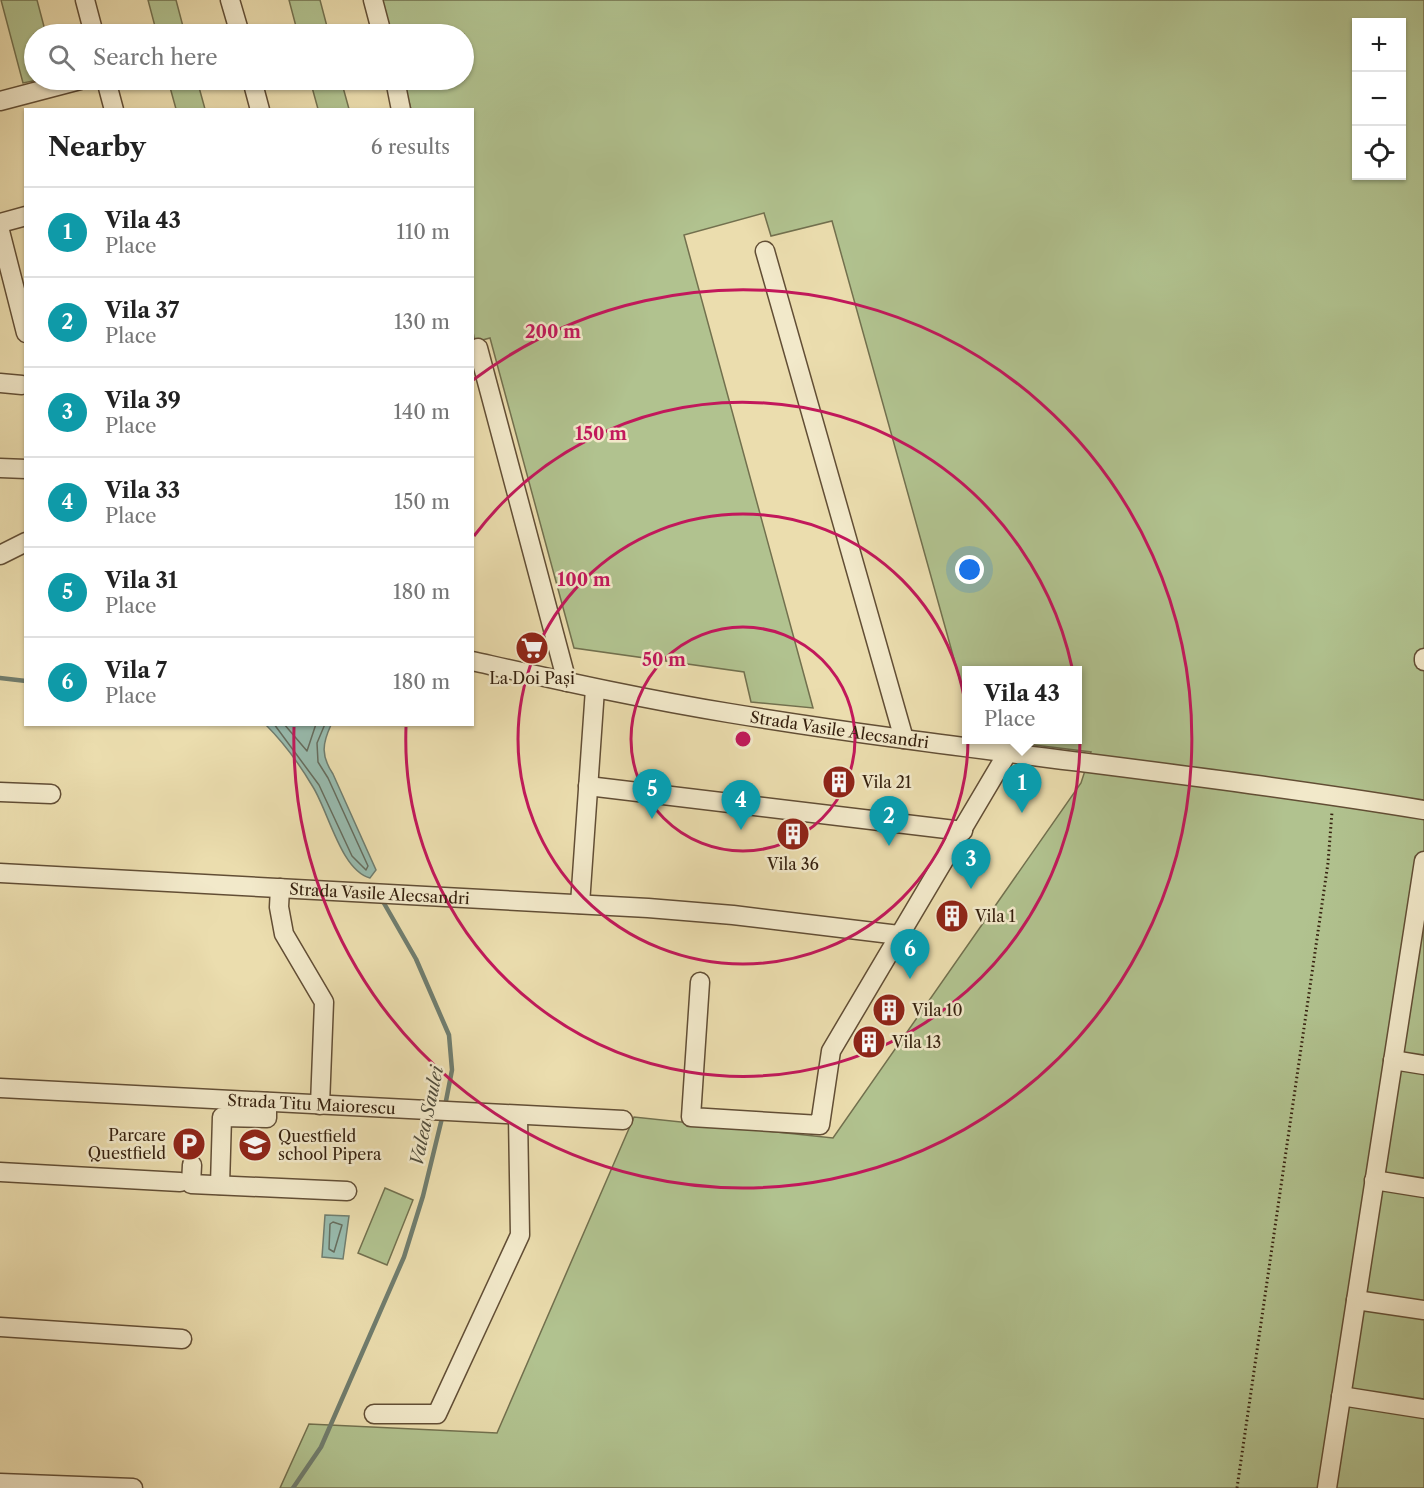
<!DOCTYPE html>
<meta charset="utf-8">
<style>
:root{--surface:#fff;--page:#f2f2f2;--text:#222;--muted:#767676;--line:#e0e0e0;--accent:#111827}
body{margin:0;font-family:"Libre Caslon Text",serif;background:var(--page);color:var(--text)}
.controls{position:absolute;right:18px;top:18px;display:grid;overflow:hidden;border-radius:0px;box-shadow:0 2px 4px #0004}
.controls button{width:54px;height:54px;display:grid;place-items:center;padding:0;border:0;border-bottom:2px solid var(--line);background:var(--surface);color:var(--text);font:30px sans-serif}
.you{position:absolute;left:970px;top:570px;width:21px;height:21px;margin:-15px;border:4px solid #fff;border-radius:50%;background:#1a73e8;box-shadow:0 0 0 9px #1a73e833}
.badge{display:grid;place-items:center;width:39px;height:39px;border-radius:50%;background:var(--accent);color:#fff;font-size:20px;font-weight:700}
.pin{position:absolute;translate:-50% -50px;filter:drop-shadow(0 2px 3px #0008)}
.pin::after{content:'';position:absolute;top:32px;width:21px;height:18px;background:inherit;clip-path:polygon(0 0,100% 0,50% 100%)}
.popup{position:absolute;left:962px;top:666px;width:120px;height:78px;box-sizing:border-box;display:grid;place-content:center;border-radius:0px;background:var(--surface);filter:drop-shadow(0 2px 4px #0005);font-size:20px;white-space:nowrap;color:var(--muted)}
.popup b{font-size:22px;color:var(--text)}
.popup::after{content:'';position:absolute;left:50%;top:100%;margin-left:-12px;border:12px solid transparent;border-top-color:var(--surface)}
.list{margin:0;padding:0;list-style:none}
h2{display:flex;justify-content:space-between;align-items:center;height:78px;margin:0;padding:0 24px;font-size:26px}
h2 small{font-size:20px;font-weight:400;color:var(--muted)}
.list li{display:grid;grid-template-columns:39px 1fr auto;gap:18px;align-items:center;box-sizing:border-box;height:90px;padding:0 24px;border-top:2px solid var(--line)}
.list b{display:block;font-size:22px;white-space:nowrap}
.list p{margin:0;font-size:20px;white-space:nowrap;color:var(--muted)}
.list em{font-size:20px;font-style:normal;color:var(--muted)}
.icon{flex:none;width:33px;height:33px;fill:none;stroke:currentColor;stroke-width:2;stroke-linecap:round;stroke-linejoin:round}
.map{position:relative;flex:none;width:1424px;height:1488px;overflow:hidden}
.search{position:absolute;background:var(--surface);box-shadow:0 2px 4px #0004;left:24px;top:24px;width:450px;height:66px;display:flex;align-items:center;gap:15px;box-sizing:border-box;padding:0 21px;border-radius:33px;color:var(--muted);font-size:22px}
.panel{position:absolute;background:var(--surface);box-shadow:0 2px 4px #0004;left:24px;top:108px;width:450px;height:618px;border-radius:0px}
.map>svg:first-child{display:block}
.green{fill:#b1c28f;stroke:#72704e;stroke-width:1.5;fill-rule:evenodd}
.water{fill:#98bbae;stroke:#707d6e;stroke-width:1.5}
.lines{fill:none;stroke-linecap:round;stroke-linejoin:round}
.shore{stroke:#666d5e;stroke-width:1.5}
.stream{stroke:#707d6e;stroke-width:4.5}
.minor-casing{stroke:#624e35;stroke-width:21}
.path{stroke:#341f0d;stroke-width:3;stroke-dasharray:1.5 3;stroke-linecap:butt}
.minor{stroke:#f2e9ca;stroke-width:18}
.ring{fill:none;stroke:#c2185b;stroke-width:3}
.labels{text-anchor:middle;stroke-width:5;stroke-linejoin:round;paint-order:stroke}
.poi-label{font-size:16px;fill:#341f0d;stroke:#f2e9ca;text-anchor:start}
.street-label{font-size:16px;fill:#341f0d;stroke:#f2e9ca}
.water-label{font-size:18px;font-style:italic;fill:#524e3d;stroke:#f2e9ca}
.centre{fill:#c2185b;stroke:#f2e9ca;stroke-width:3}
.ring-label{font-size:18px;text-anchor:middle;font-weight:bold;fill:#c2185b;stroke:#f2e9ca;stroke-width:5;stroke-linejoin:round;paint-order:stroke}
</style>
<div class="map">
<svg width="1424" height="1488" viewBox="0 0 1424 1488">
<rect width="100%" height="100%" fill="#ebddae"/>
<filter id="stains"><feTurbulence type="fractalNoise" baseFrequency=".00333" numOctaves="4"/><feColorMatrix values="0 0 0 0 .2 0 0 0 0 .09 0 0 0 0 .02 0 0 0 .5 -.17"/></filter>
<radialGradient id="worn" r=".72"><stop offset=".6" stop-color="#630" stop-opacity="0"/><stop offset="1" stop-color="#630" stop-opacity=".3"/></radialGradient>
<path class="green" d="M 1,0 L 37,0 L 46,34 L 34,34 L 34,80 L 38,80 L 23,83 Z
M 148,0 L 176,0 L 185,34 L 157,34 Z
M 289,0 L 320,0 L 329,34 L 298,34 Z
M 381,0 L 1424,0 L 1424,1488 L 280,1488 L 309,1424 L 497,1433 L 634,1117 L 833,1138 L 1081,783 L 1091,752 L 993,740 L 1078,740 L 1078,670 L 966,670 L 966,702 L 832,221 L 771,236 L 764,213 L 684,235 L 813,708 L 751,702 L 744,672 L 574,648 L 490,338 L 475,342 L 473,332 L 472,110 L 411,109 L 403,80 L 464,80 L 464,34 L 390,34 ZM 1356,22 L 1402,22 L 1402,176 L 1356,176 Z
M 168,80 L 197,80 L 205,109 L 176,109 Z
M 310,80 L 341,80 L 349,109 L 318,109 Z
M 385,1188 L 413,1200 L 387,1265 L 358,1253 Z"/>
<path class="water" d="M 266,725 L 331,725 C 322,744 321,756 333,774 L 376,870 L 370,878 C 341,870 329,813 313,787 C 300,765 284,743 266,725 Z
M 325,1215 L 349,1216 L 343,1259 L 322,1257 Z"/>
<g class="lines">
<path class="shore" d="M 274,724 L 319,785 L 352,856 L 366,870 L 368,866 L 328,778 L 318,762 L 317,743 L 325,724
M 284,724 L 307,751 L 316,724
M 333,1222 L 342,1225 L 334,1252 L 329,1249 L 330,1224 Z"/>
<path class="stream" d="M 0,678 L 26,681
M 381,898 L 416,959 L 449,1035 L 452,1070 L 445,1106
M 293,1488 L 321,1447 L 404,1257 L 423,1196 L 443,1114"/>
<g class="minor-casing">
<g id="minor">
<path d="M 85,0 L 94,34"/>
<path d="M 230,0 L 240,34"/>
<path d="M 373,0 L 382,34"/>
<path d="M 106,80 L 114,110"/>
<path d="M 252,80 L 260,110"/>
<path d="M 395,80 L 401,110"/>
<path d="M 0,101 L 80,80"/>
<path d="M 0,223 L 26,216"/>
<path d="M 0,231 L 26,333"/>
<path d="M 765,251 L 904,739"/>
<path d="M 478,348 L 567,682"/>
<path d="M 0,383 L 22,385"/>
<path d="M 0,468 L 26,469"/>
<path d="M 0,555 L 26,542"/>
<path id="s1" d="M 472,661 C 558,680 642,699 729,713 C 959,751 1193,772 1424,810"/>
<path d="M 1424,661 L 1424,658"/>
<path d="M 588,786 L 963,831"/>
<path d="M 0,792 L 51,794"/>
<path id="s2" d="M 0,873 L 648,908 L 733,915 L 899,935"/>
<path d="M 280,888 L 279,907 L 284,934 L 324,1002 L 320,1105"/>
<path d="M 580,904 L 595,689"/>
<path d="M 700,982 L 691,1117 L 820,1125 L 831,1051 L 1008,752"/>
<path d="M 1393,1060 L 1424,1065"/>
<path id="s3" d="M 0,1088 L 623,1120"/>
<path d="M 192,1165 L 191,1184 L 347,1191"/>
<path d="M 0,1172 L 180,1182"/>
<path d="M 1374,1180 L 1424,1188"/>
<path d="M 220,1185 L 222,1117 L 267,1118 L 267,1102"/>
<path d="M 1356,1300 L 1424,1310"/>
<path d="M 0,1327 L 182,1339"/>
<path d="M 1341,1396 L 1424,1409"/>
<path d="M 374,1414 L 437,1414 L 520,1235 L 518,1116"/>
<path d="M 0,1483 L 133,1488"/>
<path d="M 1327,1488 L 1424,861"/>
</g>
</g>
<path class="path" d="M 1237,1488 L 1328,863 L 1332,812"/>
<use href="#minor" class="minor"/>
</g>
<g class="ring">
<circle cx="743" cy="739" r="112"/>
<circle cx="743" cy="739" r="225"/>
<path d="M474 536A337 337 0 1 1 406 727"/>
<path d="M473 380A449 449 0 1 1 294 727"/>
</g>
<defs>
<g id="supermarket-disc" transform="scale(1.725)"><circle r="9.5" fill="#8f2418" stroke="#f2e9ca"/><path d="M-6-5.5h2.5l.6 2H6L4.5 2H-2.5L-4.4-4H-6ZM-1.5 3.2a1.3 1.3 0 1 0 .1 0ZM3 3.2a1.3 1.3 0 1 0 .1 0Z" fill="#fff"/></g>
<g id="building-disc" transform="scale(1.725)"><circle r="9.5" fill="#8f2418" stroke="#f2e9ca"/><path d="M-4-6H4V6H1V3H-1V6H-4ZM-2.5-4.3h1.7v1.8h-1.7ZM.8-4.3h1.7v1.8H.8ZM-2.5-1h1.7V.8h-1.7ZM.8-1h1.7V.8H.8Z" fill="#fff"/></g>
<g id="parking-disc" transform="scale(1.725)"><circle r="9.5" fill="#8f2418" stroke="#f2e9ca"/><path d="M-3.5-5.5H1a3.5 3.5 0 0 1 0 7H-1V5.5H-3.5ZM-1-3.4V-.6H.8a1.4 1.4 0 0 0 0-2.8Z" fill="#fff"/></g>
<g id="school-disc" transform="scale(1.725)"><circle r="9.5" fill="#8f2418" stroke="#f2e9ca"/><path d="M0-5L7-2L0 1L-7-2ZM-4 1L0 2.5L4 1V4Q0 6-4 4Z" fill="#fff"/></g>
</defs>
<g fill-rule="evenodd">
<use href="#supermarket-disc" x="532" y="648"/>
<use href="#building-disc" x="839" y="782"/>
<use href="#building-disc" x="793" y="834"/>
<use href="#building-disc" x="952" y="916"/>
<use href="#building-disc" x="889" y="1010"/>
<use href="#building-disc" x="869" y="1042"/>
<use href="#parking-disc" x="189" y="1144"/>
<use href="#school-disc" x="255" y="1145"/>
</g>
<g class="labels">
<g class="poi-label">
<text x="532" y="684" text-anchor="middle">La Doi Pași</text>
<text x="862" y="788">Vila 21</text>
<text x="793" y="870" text-anchor="middle">Vila 36</text>
<text x="975" y="922">Vila 1</text>
<text x="912" y="1016">Vila 10</text>
<text x="892" y="1048">Vila 13</text>
<text x="166" y="1141" text-anchor="end">Parcare<tspan x="166" dy="18">Questfield</tspan></text>
<text x="278" y="1142">Questfield<tspan x="278" dy="18">school Pipera</tspan></text>
</g>
<g class="street-label">
<text dy="6" stroke="none"><textPath href="#s1" startOffset="374">Strada Vasile Alecsandri</textPath></text>
<text dy="6" stroke="none"><textPath href="#s2" startOffset="380">Strada Vasile Alecsandri</textPath></text>
<text dy="6" stroke="none"><textPath href="#s3" startOffset="312">Strada Titu Maiorescu</textPath></text>
</g>
<g class="water-label">
<text transform="translate(427 1116) rotate(-78)" y="6">Valea Saulei</text>
</g>
</g>
<circle cx="743" cy="739" r="9" class="centre"/>
<g class="ring-label">
<text x="553" y="338">200 m</text>
<text x="601" y="440">150 m</text>
<text x="584" y="586">100 m</text>
<text x="664" y="666">50 m</text>
</g>
<rect width="100%" height="100%" filter="url(#stains)"/>
<rect width="100%" height="100%" fill="url(#worn)"/>
</svg>
<div class="controls">
<button>+</button>
<button>−</button>
<button><svg class="icon" aria-label="locate" viewBox="0 0 24 24"><circle cx="12" cy="12" r="6"/><path d="M12 2v4M12 18v4M2 12h4M18 12h4"/></svg></button>
</div>
<div class="you"></div>
<div class="pin badge" style="left:1022px;top:813px;background:#0f9aa8">1</div>
<div class="popup"><b>Vila 43</b>Place</div>
<div class="pin badge" style="left:889px;top:846px;background:#0f9aa8">2</div>
<div class="pin badge" style="left:971px;top:889px;background:#0f9aa8">3</div>
<div class="pin badge" style="left:741px;top:830px;background:#0f9aa8">4</div>
<div class="pin badge" style="left:652px;top:819px;background:#0f9aa8">5</div>
<div class="pin badge" style="left:910px;top:979px;background:#0f9aa8">6</div>
<div class="search"><svg class="icon" aria-label="search" viewBox="0 0 24 24"><circle cx="10" cy="10" r="6"/><path d="M15 15l6 6"/></svg>Search here</div>
<section class="panel">
<h2>Nearby<small>6 results</small></h2>
<ul class="list">
<li><span class="badge" style="background:#0f9aa8">1</span><div><b>Vila 43</b><p>Place</p></div><em>110 m</em></li>
<li><span class="badge" style="background:#0f9aa8">2</span><div><b>Vila 37</b><p>Place</p></div><em>130 m</em></li>
<li><span class="badge" style="background:#0f9aa8">3</span><div><b>Vila 39</b><p>Place</p></div><em>140 m</em></li>
<li><span class="badge" style="background:#0f9aa8">4</span><div><b>Vila 33</b><p>Place</p></div><em>150 m</em></li>
<li><span class="badge" style="background:#0f9aa8">5</span><div><b>Vila 31</b><p>Place</p></div><em>180 m</em></li>
<li><span class="badge" style="background:#0f9aa8">6</span><div><b>Vila 7</b><p>Place</p></div><em>180 m</em></li>
</ul>
</section>
</div>
